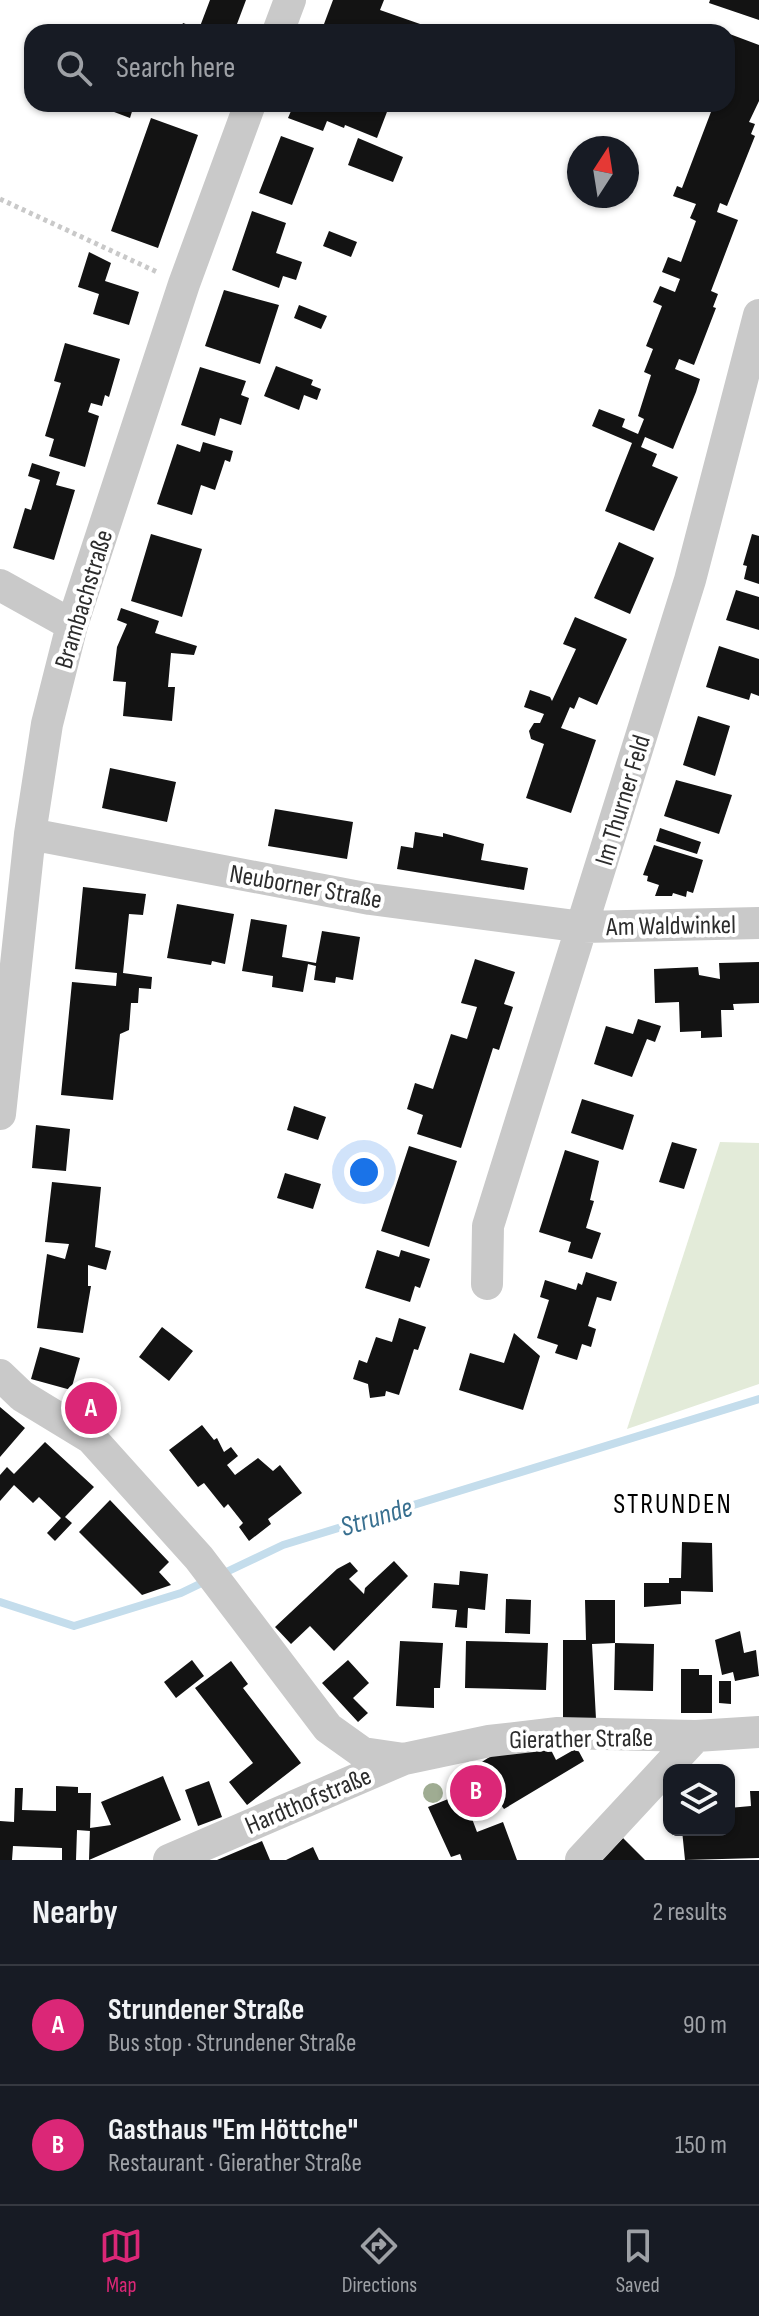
<!DOCTYPE html>
<meta charset="utf-8">
<style>
:root{--surface:#171b24;--page:#242831;--text:#f1f3f6;--muted:#9ea1a6;--line:#363941;--accent:#db2777}
body{margin:0;font-family:"Sofia Sans Condensed",sans-serif;background:var(--page);color:var(--text)}
.controls{position:absolute;right:24px;bottom:24px;display:grid;overflow:hidden;border-radius:16px;box-shadow:0 2px 6px #0004}
.controls button{width:72px;height:72px;display:grid;place-items:center;padding:0;border:0;border-bottom:2px solid var(--line);background:var(--surface);color:var(--text);font:40px sans-serif}
.compass{position:absolute;left:567px;top:136px;width:72px;height:72px;border-radius:50%;background:var(--surface);box-shadow:0 2px 6px #0004;rotate:12deg}
.you{position:absolute;left:364px;top:1172px;width:28px;height:28px;margin:-20px;border:6px solid #fff;border-radius:50%;background:#1a73e8;box-shadow:0 0 0 12px #1a73e833}
.badge{display:grid;place-items:center;width:52px;height:52px;border-radius:50%;background:var(--accent);color:#fff;font-size:26px;font-weight:700}
.pin{position:absolute;translate:-50% -50%;border:4px solid #fff;box-shadow:0 2px 8px #0006}
.list{margin:0;padding:0;list-style:none}
h2{display:flex;justify-content:space-between;align-items:center;height:104px;margin:0;padding:0 32px;font-size:34px}
h2 small{font-size:26px;font-weight:400;color:var(--muted)}
.list li{display:grid;grid-template-columns:52px 1fr auto;gap:24px;align-items:center;box-sizing:border-box;height:120px;padding:0 32px;border-top:2px solid var(--line)}
.list b{display:block;font-size:30px;white-space:nowrap}
.list p{margin:0;font-size:26px;white-space:nowrap;color:var(--muted)}
.list em{font-size:26px;font-style:normal;color:var(--muted)}
.icon{flex:none;width:44px;height:44px;fill:none;stroke:currentColor;stroke-width:2;stroke-linecap:round;stroke-linejoin:round}
.map{position:relative;flex:none;width:759px;height:1860px;overflow:hidden}
.search{position:absolute;background:var(--surface);box-shadow:0 2px 6px #0004;left:24px;right:24px;top:24px;height:88px;display:flex;align-items:center;gap:20px;box-sizing:border-box;padding:0 28px;border-radius:24px;color:var(--muted);font-size:30px}
.sheet{height:344px;background:var(--surface)}
nav{display:flex;justify-content:space-around;align-items:center;box-sizing:border-box;height:112px;border-top:2px solid var(--line);background:var(--surface);font-size:22px;color:var(--muted)}
nav a{display:grid;justify-items:center;gap:4px}
nav .on{color:var(--accent)}
.map>svg:first-child{display:block}
.green{fill:#e3ebd9}
.lines{fill:none;stroke-linecap:round;stroke-linejoin:round}
.stream{stroke:#c4ddec;stroke-width:8}
.building{fill:#131313}
.path{stroke:#c9c9c9;stroke-width:5;stroke-dasharray:4 4;stroke-linecap:butt}
.minor{stroke:#c9c9c9;stroke-width:32}
.tree{fill:#9fac92}
.labels{text-anchor:middle;stroke-width:8;stroke-linejoin:round;paint-order:stroke}
.street-label{font-size:26px;fill:#2c2c2c;stroke:#fff}
.neighbourhood-label{font-size:28px;letter-spacing:2px;fill:#000;stroke:#fff}
.water-label{font-size:28px;font-style:italic;fill:#397090;stroke:#fff}
</style>
<div class="map">
<svg width="759" height="1860" viewBox="0 0 759 1860">
<rect width="100%" height="100%" fill="#fff"/>
<path class="green" d="M 720,1142 L 759,1143 L 759,1384 L 627,1429 Z"/>
<g class="lines">
<path class="stream" d="M 220,1575 L 283,1545 L 759,1399
M 0,1602 L 74,1626 L 181,1593 L 208,1580"/>
</g>
<path class="building" d="M 210,0 L 246,0 L 234,32 L 179,32 L 183,23 L 199,29 Z
M 333,0 L 384,0 L 380,10 L 443,32 L 321,32 Z
M 710,0 L 759,0 L 759,20 L 709,3 Z
M 727,33 L 759,45 L 759,101 L 749,122 L 755,124 L 751,134 L 755,136 L 727,206 L 720,203 L 717,212 L 738,220 L 711,291 L 718,294 L 713,307 L 716,308 L 694,365 L 679,359 L 675,369 L 700,379 L 696,392 L 673,449 L 645,437 L 641,447 L 657,454 L 652,466 L 678,477 L 654,531 L 605,511 L 632,443 L 592,426 L 599,409 L 625,419 L 622,427 L 638,434 L 644,419 L 638,416 L 651,375 L 644,372 L 653,349 L 646,346 L 662,306 L 653,302 L 660,286 L 675,292 L 680,279 L 662,272 L 668,257 L 681,262 L 696,221 L 690,218 L 696,204 L 673,196 L 677,186 L 682,188 L 714,104 L 727,104 Z
M 93,104 L 144,104 L 142,108 L 134,105 L 130,118 Z
M 294,104 L 390,104 L 377,138 L 345,125 L 344,128 L 327,121 L 323,131 L 288,118 Z
M 151,118 L 198,135 L 158,248 L 111,231 Z
M 281,136 L 314,148 L 292,205 L 259,193 Z
M 358,138 L 403,157 L 393,182 L 348,165 Z
M 252,211 L 286,223 L 276,253 L 302,262 L 296,280 L 283,276 L 279,288 L 232,270 Z
M 329,231 L 357,242 L 351,257 L 323,246 Z
M 89,252 L 111,263 L 105,281 L 139,292 L 129,325 L 93,314 L 99,294 L 78,287 Z
M 224,290 L 279,305 L 260,364 L 205,346 Z
M 299,305 L 327,316 L 321,329 L 294,318 Z
M 65,343 L 120,359 L 109,397 L 105,395 L 102,406 L 91,403 L 88,412 L 99,416 L 85,467 L 49,456 L 54,439 L 45,436 L 61,383 L 54,381 Z
M 276,366 L 313,380 L 311,385 L 321,389 L 317,400 L 304,395 L 299,410 L 264,396 Z
M 200,367 L 246,381 L 241,395 L 249,398 L 241,425 L 220,418 L 215,436 L 181,425 Z
M 203,442 L 233,451 L 230,462 L 225,460 L 215,490 L 201,485 L 192,515 L 157,504 L 177,444 L 200,452 Z
M 32,463 L 60,472 L 56,485 L 75,490 L 54,560 L 13,548 L 25,508 L 31,510 L 40,480 L 28,476 Z
M 151,534 L 202,549 L 182,617 L 131,601 Z
M 752,534 L 759,536 L 759,584 L 744,579 L 747,566 L 743,565 Z
M 619,542 L 654,558 L 630,614 L 594,598 Z
M 736,590 L 759,597 L 759,630 L 726,620 Z
M 121,608 L 159,621 L 155,633 L 197,646 L 194,655 L 171,653 L 168,687 L 175,687 L 172,721 L 123,716 L 126,682 L 113,681 L 117,647 L 127,624 L 117,620 Z
M 575,617 L 627,639 L 597,705 L 579,697 L 574,709 L 570,707 L 561,728 L 596,740 L 571,813 L 526,798 L 544,744 L 531,739 L 529,731 L 534,723 L 540,723 L 544,714 L 524,707 L 530,690 L 550,697 L 552,701 L 576,649 L 563,644 Z
M 719,646 L 759,659 L 759,696 L 751,693 L 749,700 L 706,687 Z
M 698,716 L 730,726 L 715,776 L 683,765 Z
M 110,768 L 176,782 L 167,822 L 102,808 Z
M 676,780 L 732,795 L 719,834 L 664,816 Z
M 275,809 L 353,822 L 347,859 L 268,846 Z
M 660,828 L 701,842 L 697,854 L 656,841 Z
M 415,832 L 443,837 L 443,833 L 484,844 L 481,860 L 528,868 L 524,890 L 397,869 L 401,846 L 413,848 Z
M 654,845 L 703,860 L 693,893 L 687,891 L 686,897 L 673,893 L 672,896 L 655,896 L 659,885 L 647,881 L 648,876 L 643,875 Z
M 83,887 L 146,894 L 143,915 L 129,914 L 123,973 L 152,977 L 151,989 L 139,988 L 138,1003 L 131,1003 L 129,1030 L 120,1034 L 113,1100 L 61,1095 L 72,982 L 116,986 L 117,973 L 75,969 Z
M 177,904 L 234,914 L 225,964 L 212,961 L 211,965 L 167,958 Z
M 251,919 L 287,925 L 282,957 L 316,963 L 322,931 L 360,937 L 353,980 L 336,977 L 335,983 L 314,980 L 316,966 L 308,964 L 303,992 L 272,987 L 273,976 L 242,971 Z
M 475,959 L 515,972 L 504,1004 L 513,1007 L 499,1050 L 493,1048 L 461,1148 L 417,1134 L 423,1115 L 407,1109 L 415,1083 L 433,1089 L 451,1034 L 467,1039 L 477,1007 L 461,1003 Z
M 759,962 L 759,1003 L 733,1004 L 734,1010 L 721,1010 L 722,1037 L 701,1038 L 701,1031 L 680,1032 L 679,1002 L 655,1003 L 654,969 L 698,967 L 699,975 L 720,979 L 719,963 Z
M 638,1019 L 661,1026 L 655,1042 L 647,1039 L 632,1077 L 594,1064 L 606,1026 L 633,1034 Z
M 582,1099 L 634,1115 L 623,1150 L 571,1133 Z
M 294,1106 L 326,1117 L 318,1140 L 287,1130 Z
M 36,1125 L 70,1129 L 66,1171 L 32,1168 Z
M 672,1142 L 697,1149 L 684,1189 L 659,1182 Z
M 409,1146 L 457,1161 L 429,1247 L 381,1231 Z
M 565,1150 L 599,1161 L 590,1200 L 594,1201 L 586,1228 L 601,1233 L 592,1259 L 568,1252 L 571,1242 L 539,1232 Z
M 285,1173 L 321,1184 L 313,1209 L 277,1198 Z
M 52,1182 L 101,1187 L 95,1247 L 111,1251 L 106,1270 L 88,1265 L 88,1286 L 91,1286 L 83,1333 L 37,1328 L 47,1254 L 65,1259 L 69,1244 L 45,1242 Z
M 377,1250 L 399,1257 L 401,1250 L 430,1259 L 420,1288 L 415,1286 L 410,1302 L 365,1288 Z
M 586,1272 L 617,1282 L 611,1301 L 597,1297 L 588,1326 L 596,1329 L 591,1347 L 582,1344 L 577,1360 L 555,1353 L 558,1345 L 537,1338 L 549,1300 L 540,1297 L 545,1280 L 576,1290 L 578,1283 L 582,1285 Z
M 399,1318 L 426,1327 L 418,1350 L 414,1349 L 399,1395 L 386,1391 L 385,1396 L 370,1398 L 368,1384 L 353,1379 L 359,1360 L 367,1363 L 376,1337 L 392,1342 Z
M 162,1327 L 193,1351 L 169,1381 L 139,1357 Z
M 514,1333 L 540,1356 L 523,1410 L 459,1390 L 470,1353 L 504,1363 Z
M 40,1347 L 80,1358 L 71,1390 L 31,1379 Z
M 0,1407 L 25,1428 L 0,1457 Z
M 202,1425 L 214,1440 L 217,1438 L 224,1452 L 231,1447 L 238,1456 L 227,1465 L 235,1475 L 258,1458 L 273,1471 L 280,1465 L 302,1493 L 268,1519 L 271,1524 L 249,1541 L 239,1527 L 243,1523 L 228,1504 L 224,1508 L 204,1483 L 198,1487 L 169,1450 Z
M 45,1442 L 94,1487 L 65,1517 L 72,1523 L 55,1541 L 47,1533 L 61,1518 L 39,1497 L 33,1503 L 14,1485 L 0,1501 L 0,1475 L 7,1467 L 14,1474 Z
M 110,1500 L 169,1562 L 159,1572 L 171,1585 L 142,1595 L 79,1532 Z
M 682,1542 L 712,1543 L 713,1592 L 681,1591 L 681,1604 L 644,1607 L 644,1583 L 669,1583 L 669,1578 L 681,1578 Z
M 394,1561 L 408,1576 L 334,1651 L 310,1626 L 291,1644 L 275,1627 L 337,1569 L 350,1562 L 358,1571 L 349,1579 L 364,1594 L 365,1588 Z
M 460,1571 L 488,1574 L 485,1610 L 468,1608 L 467,1628 L 455,1627 L 457,1610 L 432,1608 L 434,1583 L 459,1585 Z
M 506,1599 L 531,1600 L 530,1634 L 505,1633 Z
M 585,1600 L 615,1600 L 615,1643 L 592,1644 L 596,1719 L 563,1719 L 563,1640 L 586,1640 Z
M 740,1631 L 744,1653 L 756,1650 L 759,1676 L 735,1681 L 733,1672 L 722,1675 L 715,1640 Z
M 400,1641 L 443,1643 L 440,1688 L 434,1688 L 434,1708 L 396,1706 Z
M 466,1641 L 548,1643 L 546,1690 L 465,1688 Z
M 615,1643 L 654,1644 L 653,1691 L 614,1690 Z
M 192,1660 L 204,1676 L 176,1698 L 164,1682 Z
M 348,1660 L 369,1683 L 353,1698 L 368,1713 L 358,1722 L 322,1683 Z
M 231,1661 L 248,1684 L 243,1688 L 301,1763 L 247,1805 L 229,1782 L 253,1763 L 195,1688 Z
M 681,1669 L 699,1669 L 699,1675 L 712,1675 L 712,1713 L 681,1713 Z
M 719,1681 L 731,1681 L 731,1704 L 719,1703 Z
M 547,1742 L 556,1760 L 577,1748 L 584,1761 L 504,1809 L 501,1805 L 471,1816 L 477,1832 L 503,1822 L 517,1860 L 462,1860 L 460,1854 L 451,1857 L 428,1807 L 471,1790 L 468,1782 L 483,1775 L 477,1765 L 499,1751 Z
M 163,1776 L 181,1820 L 89,1860 L 90,1828 L 111,1825 L 101,1802 Z
M 209,1781 L 222,1817 L 198,1826 L 185,1790 Z
M 56,1786 L 78,1787 L 78,1793 L 91,1793 L 90,1831 L 77,1830 L 76,1860 L 62,1860 L 62,1848 L 13,1846 L 12,1860 L 0,1860 L 0,1821 L 14,1822 L 15,1788 L 23,1788 L 22,1810 L 56,1811 Z
M 750,1791 L 759,1791 L 759,1858 L 685,1860 L 682,1830 L 729,1830 L 729,1808 L 751,1806 Z
M 623,1838 L 645,1860 L 602,1860 Z
M 262,1841 L 270,1860 L 217,1860 Z
M 313,1847 L 319,1860 L 286,1860 Z"/>
<g class="lines">
<path class="path" d="M 0,199 L 157,272"/>
<path class="minor" d="M 278,32 L 290,0
M 0,585 L 72,625
M 30,834 L 370,899 L 583,927 L 759,923
M 0,1114 L 30,834 L 47,724 L 72,625 L 184,284 L 250,104
M 487,1284 L 488,1226 L 690,580 L 759,315
M 0,1375 L 22,1396 L 91,1438 L 199,1558 L 328,1728 L 363,1753 L 404,1759
M 169,1860 L 404,1759 L 489,1741 L 558,1733 L 696,1736 L 759,1732
M 581,1860 L 696,1736"/>
</g>
<g class="tree">
<circle cx="463" cy="1783" r="10"/>
<circle cx="433" cy="1793" r="10"/>
</g>
<g class="labels">
<g class="street-label">
<text transform="translate(83 599) rotate(-73)" y="9">Brambachstraße</text>
<text transform="translate(622 800) rotate(-73)" y="9">Im Thurner Feld</text>
<text transform="translate(306 886) rotate(10)" y="9">Neuborner Straße</text>
<text transform="translate(671 925) rotate(-1)" y="9">Am Waldwinkel</text>
<text transform="translate(581 1738) rotate(-1)" y="9">Gierather Straße</text>
<text transform="translate(308 1800) rotate(-23)" y="9">Hardthofstraße</text>
</g>
<g class="neighbourhood-label">
<text x="673" y="1513">STRUNDEN</text>
</g>
<g class="water-label">
<text transform="translate(376 1516) rotate(-17)" y="10">Strunde</text>
</g>
</g>
</svg>
<div class="controls">
<button><svg class="icon" aria-label="layers" viewBox="0 0 24 24"><path d="M12 4l9 5-9 5-9-5zM3 14l9 5 9-5"/></svg></button>
</div>
<svg class="compass" viewBox="-18 -18 36 36"><path d="M0-13l5 13h-10z" fill="#e53935"/><path d="M0 13l5-13h-10z" fill="#9ea1a6"/></svg>
<div class="you"></div>
<div class="pin badge" style="left:91px;top:1408px">A</div>
<div class="pin badge" style="left:476px;top:1791px">B</div>
<div class="search"><svg class="icon" aria-label="search" viewBox="0 0 24 24"><circle cx="10" cy="10" r="6"/><path d="M15 15l6 6"/></svg>Search here</div>
</div>
<section class="sheet">
<h2>Nearby<small>2 results</small></h2>
<ul class="list">
<li><span class="badge">A</span><div><b>Strundener Straße</b><p>Bus stop · Strundener Straße</p></div><em>90 m</em></li>
<li><span class="badge">B</span><div><b>Gasthaus &quot;Em Höttche&quot;</b><p>Restaurant · Gierather Straße</p></div><em>150 m</em></li>
</ul>
</section>
<nav>
<a class="on"><svg class="icon" aria-label="map" viewBox="0 0 24 24"><path d="M3 6l6-2 6 2 6-2v14l-6 2-6-2-6 2zM9 4v14M15 6v14"/></svg>Map</a>
<a><svg class="icon" aria-label="directions" viewBox="0 0 24 24"><path d="M12 3l9 9-9 9-9-9zM9 14v-3h6M13 9l2 2-2 2"/></svg>Directions</a>
<a><svg class="icon" aria-label="saved" viewBox="0 0 24 24"><path d="M7 4h10v16l-5-4-5 4z"/></svg>Saved</a>
</nav>
